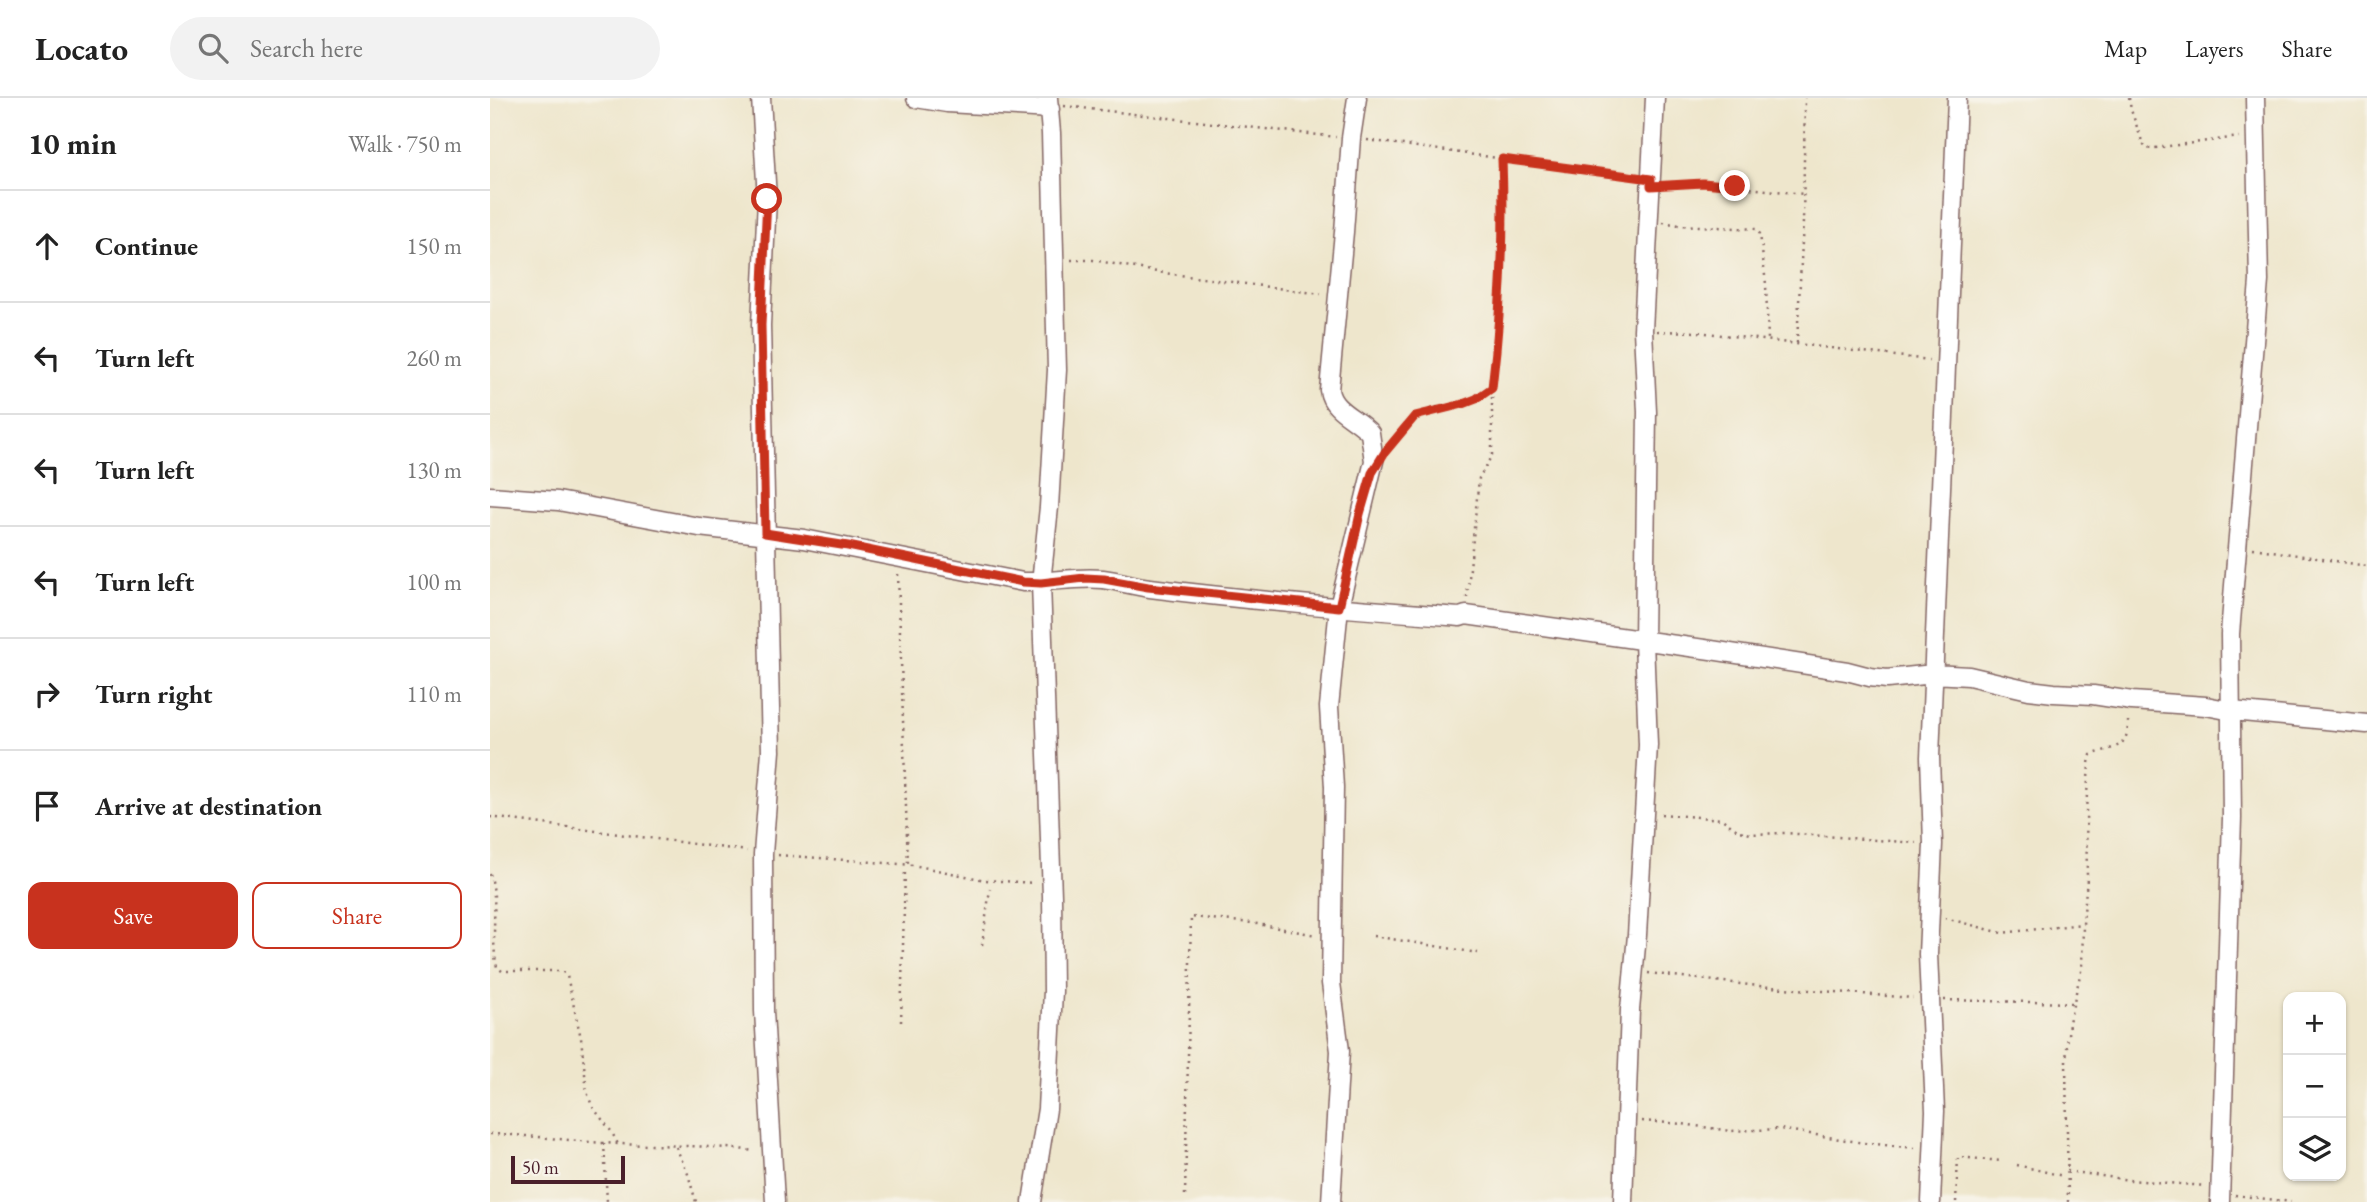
<!DOCTYPE html>
<meta charset="utf-8">
<style>
:root{--surface:#fff;--page:#f2f2f2;--text:#222;--muted:#767676;--line:#e0e0e0;--accent:#c8321e}
body{margin:0;font-family:"EB Garamond",serif;background:var(--page);color:var(--text)}
.controls{position:absolute;right:21px;bottom:21px;display:grid;overflow:hidden;border-radius:14px;box-shadow:0 2px 5px #0004}
.controls button{width:63px;height:63px;display:grid;place-items:center;padding:0;border:0;border-bottom:2px solid var(--line);background:var(--surface);color:var(--text);font:35px sans-serif}
.scale{position:absolute;left:21px;bottom:18px;width:114px;box-sizing:border-box;padding-left:7px;border:4px solid #4a1f2b;border-top:0;font-size:19px;line-height:24px;white-space:nowrap;color:#4a1f2b;-webkit-text-stroke:5px #f7f3e8;paint-order:stroke}
.stop{position:absolute;width:21px;height:21px;margin:-16px;border:5px solid #c8321e;border-radius:50%;background:#fff}
.stop.end{background:#c8321e;border-color:#fff;box-shadow:0 2px 7px #0008}
.list{margin:0;padding:0;list-style:none}
h2{display:flex;justify-content:space-between;align-items:center;height:91px;margin:0;padding:0 28px;font-size:30px}
h2 small{font-size:23px;font-weight:400;color:var(--muted)}
.list li{display:grid;grid-template-columns:46px 1fr auto;gap:21px;align-items:center;box-sizing:border-box;height:112px;padding:0 28px;border-top:2px solid var(--line)}
.list b{display:block;font-size:26px;white-space:nowrap}
.list em{font-size:23px;font-style:normal;color:var(--muted)}
.actions{display:flex;gap:14px;padding:21px 28px}
.actions a{flex:1;padding:16px 0;border:2px solid var(--accent);border-radius:14px;text-align:center;font-size:24px;color:var(--accent)}
.actions .main{background:var(--accent);color:#fff}
.icon{flex:none;width:38px;height:38px;fill:none;stroke:currentColor;stroke-width:2;stroke-linecap:round;stroke-linejoin:round}
.map{position:relative;flex:none;width:1877px;height:1104px;overflow:hidden}
header{display:flex;align-items:center;gap:42px;box-sizing:border-box;height:98px;padding:0 35px;background:var(--surface);border-bottom:2px solid var(--line)}
header strong{font-size:33px}
nav{display:flex;gap:38px;margin-inline-start:auto;font-size:24px}
.search{width:490px;height:63px;background:var(--page);display:flex;align-items:center;gap:18px;box-sizing:border-box;padding:0 24px;border-radius:38px;color:var(--muted);font-size:26px}
main{display:flex}
aside{flex:1;background:var(--surface)}
.map>svg:first-child{display:block}
.lines{fill:none;stroke-linecap:round;stroke-linejoin:round}
.minor-casing{stroke:#836563;stroke-width:21}
.path{stroke:#836563;stroke-width:2.5;stroke-dasharray:2 5;stroke-linecap:butt}
.minor{stroke:#fff;stroke-width:18}
.route{stroke:#c8321e;stroke-width:9}
</style>
<header>
<strong>Locato</strong>
<div class="search"><svg class="icon" aria-label="search" viewBox="0 0 24 24"><circle cx="10" cy="10" r="6"/><path d="M15 15l6 6"/></svg>Search here</div>
<nav><a>Map</a><a>Layers</a><a>Share</a></nav>
</header>
<main>
<aside>
<h2>10 min<small>Walk · 750 m</small></h2>
<ul class="list">
<li><svg class="icon" aria-label="ahead" viewBox="0 0 24 24"><path d="M12 20V5M6 11l6-6 6 6"/></svg><div><b>Continue</b></div><em>150 m</em></li>
<li><svg class="icon" aria-label="left" viewBox="0 0 24 24"><path d="M17 20v-9H6M10 6l-5 5 5 5"/></svg><div><b>Turn left</b></div><em>260 m</em></li>
<li><svg class="icon" aria-label="left" viewBox="0 0 24 24"><path d="M17 20v-9H6M10 6l-5 5 5 5"/></svg><div><b>Turn left</b></div><em>130 m</em></li>
<li><svg class="icon" aria-label="left" viewBox="0 0 24 24"><path d="M17 20v-9H6M10 6l-5 5 5 5"/></svg><div><b>Turn left</b></div><em>100 m</em></li>
<li><svg class="icon" aria-label="right" viewBox="0 0 24 24"><path d="M7 20v-9h11M14 6l5 5-5 5"/></svg><div><b>Turn right</b></div><em>110 m</em></li>
<li><svg class="icon" aria-label="arrive" viewBox="0 0 24 24"><path d="M6 21V4h12l-3 4 3 4H6"/></svg><div><b>Arrive at destination</b></div></li>
</ul>
<div class="actions"><a class="main">Save</a><a>Share</a></div>
</aside>
<div class="map">
<svg width="1877" height="1104" viewBox="0 0 1877 1104">
<rect width="100%" height="100%" fill="#f7f3e8"/>
<filter id="ink" filterUnits="userSpaceOnUse"><feTurbulence type="fractalNoise" baseFrequency=".0143" numOctaves="2"/><feDisplacementMap in="SourceGraphic" scale="14" xChannelSelector="R" yChannelSelector="G"/><feConvolveMatrix kernelMatrix="1 2 1 2 8 2 1 2 1" color-interpolation-filters="sRGB"/></filter>
<filter id="wash" filterUnits="userSpaceOnUse"><feTurbulence type="fractalNoise" baseFrequency=".00686" numOctaves="4" result="noise"/><feDisplacementMap in="SourceGraphic" scale="28" xChannelSelector="R" yChannelSelector="G"/><feGaussianBlur stdDeviation="1.57" result="paint"/><feColorMatrix in="noise" values="0 0 0 0 0 0 0 0 0 0 0 0 0 0 0 0 0 1.4 0 .05"/><feComposite in="paint" operator="in"/></filter>
<g filter="url(#wash)">
<rect width="100%" height="100%" fill="#eee6cc"/>
</g>
<g filter="url(#ink)">
<g class="lines">
<g class="minor-casing">
<path id="minor" d="M 271,0 L 277,101 L 271,227 L 281,653 L 273,756 L 274,913 L 285,1104
M 426,0 L 457,5 L 560,11
M 0,398 L 68,403 L 209,429 L 314,441 L 533,484 C 560,485 586,478 613,481 C 629,483 645,488 660,490 C 763,503 867,511 970,519 L 976,517 L 1221,552 L 1357,573 L 1380,579 L 1397,581 L 1443,576 L 1479,578 L 1539,592 L 1564,595 L 1603,597 L 1642,603 L 1716,608 L 1742,613 L 1877,626
M 542,1104 L 557,1011 L 563,893 L 562,798 L 551,485 L 559,409 L 567,272 L 561,35 L 558,0
M 841,1104 L 850,953 L 841,885 L 844,689 L 839,609 L 849,509 L 884,363 L 880,335 C 867,320 842,313 839,292 L 854,134 L 861,40 L 867,0
M 1133,1104 L 1140,912 L 1147,837 L 1158,647 L 1154,543 L 1157,314 L 1153,232 L 1165,0
M 1441,1104 L 1445,1013 L 1438,856 L 1443,746 L 1440,659 L 1467,0
M 1730,1104 L 1742,720 L 1740,536 L 1769,183 L 1765,0"/>
</g>
<path class="path" d="M 1639,0 L 1641,12 L 1653,46 L 1657,51 L 1749,39
M 574,8 L 846,39
M 877,42 L 1144,79
M 1177,86 L 1213,85 L 1313,96
M 1173,124 L 1189,127 L 1266,131 L 1270,136 L 1276,186 L 1278,242
M 581,162 L 603,162 L 667,174 L 831,196
M 1167,233 L 1208,234 L 1439,262
M 1307,245 L 1313,124 L 1315,0
M 899,349 C 907,339 917,322 929,316 C 952,304 978,310 1002,291
M 1763,450 L 1877,468
M 408,476 L 418,767
M 977,500 L 989,380 L 1002,357 L 1002,290 L 1009,229 L 1015,127 L 1012,63
M 1171,716 L 1232,721 L 1247,732 L 1260,736 L 1295,735 L 1426,745
M 0,719 L 257,753
M 288,757 L 423,767 L 495,782 L 545,785
M 0,776 C 9,801 0,840 7,869 L 12,873 L 72,873 L 77,878 L 91,940 L 97,994 L 102,1008 L 121,1033 L 128,1046
M 1455,820 L 1512,835 L 1593,826
M 883,838 L 988,855
M 492,847 L 500,791
M 1158,875 L 1268,888 L 1423,900
M 1454,902 L 1584,905
M 411,924 L 415,772
M 1152,1023 L 1192,1026 L 1240,1033 L 1290,1031 L 1374,1045 L 1426,1050
M 0,1036 C 44,1037 86,1044 130,1046 C 175,1048 220,1047 265,1053
M 114,1045 L 117,1104
M 186,1049 L 198,1076 L 206,1104
M 1527,1067 L 1573,1078
M 1577,1073 L 1640,1082 L 1716,1088
M 695,1097 L 701,819 L 762,825 L 826,837
M 1745,1097 L 1801,1104
M 1466,1104 L 1468,1059 L 1512,1063
M 1578,1104 L 1576,963 L 1579,924 L 1592,869 L 1593,826 L 1597,780 L 1596,712 L 1599,665 L 1601,657 C 1627,647 1639,652 1638,619"/>
<use href="#minor" class="minor"/>
</g>
</g>
<g class="lines" filter="url(#ink)">
<path class="route" d="M 277,101 L 271,227 L 275,435 L 358,448 L 533,484 L 551,485 L 595,480 L 614,481 L 658,489 L 849,509 L 870,416 L 882,375 L 895,354 L 925,318 L 973,306 L 986,301 L 1002,290 C 1011,214 1015,138 1012,61 L 1161,81 L 1161,88 L 1213,85 L 1245,88"/>
</g>
</svg>
<div class="controls">
<button>+</button>
<button>−</button>
<button><svg class="icon" aria-label="layers" viewBox="0 0 24 24"><path d="M12 4l9 5-9 5-9-5zM3 14l9 5 9-5"/></svg></button>
</div>
<div class="scale">50 m</div>
<div class="stop" style="left:277px;top:101px"></div>
<div class="stop end" style="left:1245px;top:88px"></div>
</div>
</main>
